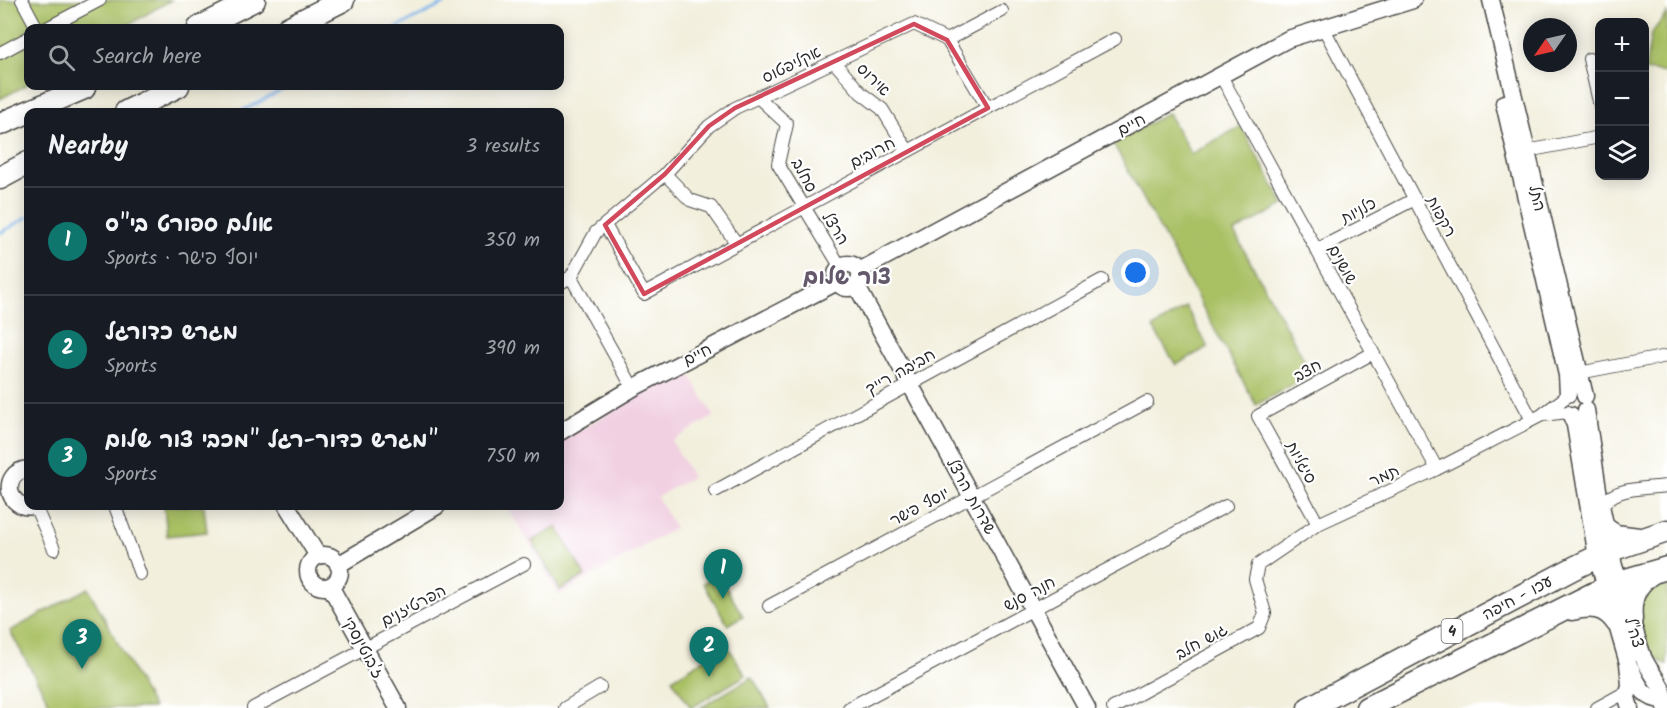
<!DOCTYPE html>
<meta charset="utf-8">
<style>
:root{--surface:#171b24;--page:#20242c;--text:#f1f3f6;--muted:#9ea1a6;--line:#363941;--accent:#0f766e}
body{margin:0;font-family:Kalam,"Playpen Sans Hebrew",sans-serif;background:var(--page);color:var(--text)}
.controls{position:absolute;right:18px;top:18px;display:grid;overflow:hidden;border-radius:12px;box-shadow:0 3px 15px #0003}
.controls button{width:54px;height:54px;display:grid;place-items:center;padding:0;border:0;border-bottom:2px solid var(--line);background:var(--surface);color:var(--text);font:30px sans-serif}
.compass{position:absolute;left:1523px;top:18px;width:54px;height:54px;border-radius:50%;background:var(--surface);box-shadow:0 3px 15px #0003;rotate:236deg}
.you{position:absolute;left:1136px;top:273px;width:21px;height:21px;margin:-15px;border:4px solid #fff;border-radius:50%;background:#1a73e8;box-shadow:0 0 0 9px #1a73e833}
.badge{display:grid;place-items:center;width:39px;height:39px;border-radius:50%;background:var(--accent);color:#fff;font-size:20px;font-weight:700}
.pin{position:absolute;translate:-50% -50px;filter:drop-shadow(0 2px 3px #0008)}
.pin::after{content:'';position:absolute;top:32px;width:21px;height:18px;background:inherit;clip-path:polygon(0 0,100% 0,50% 100%)}
.list{margin:0;padding:0;list-style:none}
h2{display:flex;justify-content:space-between;align-items:center;height:78px;margin:0;padding:0 24px;font-size:26px}
h2 small{font-size:20px;font-weight:400;color:var(--muted)}
.list li{display:grid;grid-template-columns:39px 1fr auto;gap:18px;align-items:center;box-sizing:border-box;height:108px;padding:0 24px;border-top:2px solid var(--line)}
.list b{display:block;font-size:22px;white-space:nowrap}
.list p{margin:0;font-size:20px;white-space:nowrap;color:var(--muted)}
.list em{font-size:20px;font-style:normal;color:var(--muted)}
.icon{flex:none;width:33px;height:33px;fill:none;stroke:currentColor;stroke-width:2;stroke-linecap:round;stroke-linejoin:round}
.map{position:relative;flex:none;width:1667px;height:708px;overflow:hidden}
.search{position:absolute;background:var(--surface);box-shadow:0 3px 15px #0003;left:24px;top:24px;width:540px;height:66px;display:flex;align-items:center;gap:15px;box-sizing:border-box;padding:0 21px;border-radius:12px;color:var(--muted);font-size:22px}
.panel{position:absolute;background:var(--surface);box-shadow:0 3px 15px #0003;left:24px;top:108px;width:540px;height:402px;border-radius:12px}
.map>svg:first-child{display:block}
.built{fill:#f1d0e2}
.green{fill:#a9c064;stroke:#6a7648;stroke-width:1.5}
.lines{fill:none;stroke-linecap:round;stroke-linejoin:round}
.stream{stroke:#7cb4ec;stroke-width:3}
.street-casing{stroke:#494846;stroke-width:14}
.secondary-casing{stroke:#494846;stroke-width:19}
.highway-casing{stroke:#494846;stroke-width:25}
.street{stroke:#fff;stroke-width:12}
.secondary{stroke:#fff;stroke-width:16}
.highway{stroke:#fff;stroke-width:22}
.marked{fill:none;stroke:#d1495b;stroke-width:4.5;stroke-linejoin:round}
.labels{text-anchor:middle;stroke-width:4.5;stroke-linejoin:round;paint-order:stroke}
.shield{fill:#fff;stroke:#6b6b6b;stroke-width:1.5}
.shield-label{font-size:15px;font-weight:bold;fill:#2b2b2b}
.street-label{font-size:16px;fill:#2b2b2b;stroke:#fff}
.district-label{font-size:22px;font-weight:bold;fill:#64586b;stroke:#fff}
</style>
<div class="map">
<svg width="1667" height="708" viewBox="0 0 1667 708">
<rect width="100%" height="100%" fill="#fff"/>
<filter id="ink" filterUnits="userSpaceOnUse"><feTurbulence type="fractalNoise" baseFrequency=".0167" numOctaves="2"/><feDisplacementMap in="SourceGraphic" scale="12" xChannelSelector="R" yChannelSelector="G"/><feConvolveMatrix kernelMatrix="1 2 1 2 8 2 1 2 1" color-interpolation-filters="sRGB"/></filter>
<filter id="wash" filterUnits="userSpaceOnUse"><feTurbulence type="fractalNoise" baseFrequency=".008" numOctaves="4" result="noise"/><feDisplacementMap in="SourceGraphic" scale="24" xChannelSelector="R" yChannelSelector="G"/><feGaussianBlur stdDeviation="1.35" result="paint"/><feColorMatrix in="noise" values="0 0 0 0 0 0 0 0 0 0 0 0 0 0 0 0 0 1.4 0 .05"/><feComposite in="paint" operator="in"/></filter>
<g filter="url(#wash)">
<rect width="100%" height="100%" fill="#f2efdd"/>
<path class="built" d="M 686,368 L 714,416 L 672,441 L 692,477 L 657,497 L 675,528 L 559,595 L 507,506 L 560,506 L 560,442 Z"/>
<path class="green" d="M 0,0 L 171,0 L 123,28 L 28,28 L 28,84 L 0,99 Z
M 1667,13 L 1667,73 L 1645,70 L 1651,34 Z
M 1168,113 L 1191,154 L 1241,126 L 1284,205 L 1234,232 L 1312,374 L 1256,405 L 1113,143 Z
M 1186,307 L 1208,347 L 1176,365 L 1153,328 Z
M 164,506 L 204,506 L 207,532 L 167,536 Z
M 557,527 L 585,576 L 560,590 L 532,541 Z
M 718,574 L 743,616 L 728,625 L 703,583 Z
M 1667,574 L 1667,665 C 1661,662 1653,656 1649,650 C 1639,634 1635,602 1648,587 C 1652,582 1661,578 1667,574 Z
M 88,588 L 153,708 L 52,708 L 10,631 Z
M 727,645 L 746,675 L 691,708 L 672,679 Z
M 752,677 L 770,708 L 700,708 Z"/>
<g class="lines">
<path class="stream" d="M 396,28 L 452,0
M 240,112 L 290,86
M 0,233 L 28,217"/>
</g>
</g>
<g filter="url(#ink)">
<g class="lines">
<g class="street-casing">
<path id="street" d="M 22,0 L 37,28
M 1323,27 L 1532,420
M 47,28 L 100,0
M 947,40 L 1002,11
M 0,53 L 28,38
M 1589,59 L 1600,106
M 834,62 L 861,93 L 882,109 L 908,151
M 1221,76 L 1437,469
M 759,98 L 787,124 L 778,164 L 840,266
M 1521,149 L 1527,151 L 1600,137
M 665,174 L 690,200 L 711,207 L 737,244
M 605,225 L 644,294 L 1115,39
M 1316,250 L 1415,199
M 571,277 L 633,388
M 560,283 L 571,277 L 596,232 L 665,174 L 709,126 L 735,108 L 914,24 L 947,40 L 988,108
M 1579,373 L 1667,356
M 1543,414 L 1566,397
M 715,491 L 1102,280
M 35,506 L 54,549
M 115,506 L 140,574
M 1602,511 C 1605,486 1647,489 1667,486
M 1318,524 L 1258,416 L 1373,353
M 769,606 L 1147,402
M 253,708 L 524,564
M 565,708 L 600,687
M 849,708 L 1226,506
M 1113,708 L 1259,628 L 1265,613 L 1255,579 L 1258,565 L 1318,524 L 1437,469 L 1542,415 L 1568,412
M 1597,708 L 1628,691"/>
</g>
<g class="secondary-casing">
<path id="secondary" d="M 1491,0 L 1585,396
M 1504,103 L 1567,375 L 1568,394
M836 276a12 12 0 1 1 24 0a12 12 0 1 1-24 0Z
M 859,271 L 1288,39 L 1413,0
M 856,285 L 1087,708
M 1586,410 L 1599,496 L 1614,566 L 1643,657 C 1651,675 1667,688 1666,708
M 1571,415 L 1575,425 L 1597,557 L 1628,663 L 1630,685 L 1627,698 L 1630,708
M 560,432 L 633,388 L 837,282
M 28,469 C 0,472 6,511 34,506
M 287,506 L 318,556
M308 571a16 16 0 1 1 32 0a16 16 0 1 1-32 0Z
M 338,565 L 437,506
M 330,586 L 398,708
M 1631,669 C 1638,686 1646,702 1667,700"/>
</g>
<g class="highway-casing">
<path id="highway" d="M 199,28 L 254,0
M 288,28 L 343,0
M 126,112 L 178,86
M 0,124 L 84,88
M 0,178 L 28,163
M 1606,530 L 1615,536 L 1639,539
M 1572,609 C 1590,604 1606,605 1617,622
M 1631,619 C 1629,598 1635,583 1653,572
M 1309,708 L 1574,568 L 1611,550 L 1667,531
M 1367,708 L 1595,593 L 1619,582 L 1667,568"/>
</g>
<use href="#street" class="street"/>
<use href="#secondary" class="secondary"/>
<use href="#highway" class="highway"/>
</g>
</g>
<path class="marked" d="M 914,24 L 947,40 L 988,108 L 644,294 L 605,225 L 665,174 L 709,126 L 735,108 Z"/>
<g class="labels">
<rect class="shield" x="1441.5" y="619" width="21" height="24" rx="4.5"/>
<g class="shield-label">
<text x="1452" y="636">4</text>
</g>
<g class="street-label">
<text transform="translate(791 64) rotate(-26)" y="6">אקליפטוס</text>
<text transform="translate(874 79) rotate(44)" y="6">אירוס</text>
<text transform="translate(1131 124) rotate(-28)" y="6">חיים</text>
<text transform="translate(872 152) rotate(-28)" y="6">חרובים</text>
<text transform="translate(805 175) rotate(62)" y="6">סחלב</text>
<text transform="translate(1538 198) rotate(77)" y="6">התל</text>
<text transform="translate(1358 210) rotate(-28)" y="6">כלניות</text>
<text transform="translate(1442 216) rotate(62)" y="6">רקפות</text>
<text transform="translate(836 228) rotate(58)" y="6">הרצל</text>
<text transform="translate(1343 264) rotate(61)" y="6">שושנים</text>
<text transform="translate(697 354) rotate(-27)" y="6">חיים</text>
<text transform="translate(1307 370) rotate(-29)" y="6">חצב</text>
<text transform="translate(900 371) rotate(-29)" y="6">חביבה רייך</text>
<text transform="translate(1302 462) rotate(61)" y="6">סיגליות</text>
<text transform="translate(1384 475) rotate(-25)" y="6">תמר</text>
<text transform="translate(972 496) rotate(61)" y="6">שדרות הרצל</text>
<text transform="translate(919 506) rotate(-28)" y="6">יוסף פישר</text>
<text transform="translate(1029 593) rotate(-28)" y="6">חנה סנש</text>
<text transform="translate(1517 597) rotate(-28)" y="6">עכו - חיפה</text>
<text transform="translate(413 605) rotate(-28)" y="6">הפרטיזנים</text>
<text transform="translate(1635 632) rotate(73)" y="6">צה"ל</text>
<text transform="translate(1201 641) rotate(-29)" y="6">גוש חלב</text>
<text transform="translate(364 647) rotate(61)" y="6">ז'בוטינסקי</text>
</g>
<g class="district-label">
<text x="847" y="284">צור שלום</text>
</g>
</g>
</svg>
<div class="controls">
<button>+</button>
<button>−</button>
<button><svg class="icon" aria-label="layers" viewBox="0 0 24 24"><path d="M12 4l9 5-9 5-9-5zM3 14l9 5 9-5"/></svg></button>
</div>
<svg class="compass" viewBox="-18 -18 36 36"><path d="M0-13l5 13h-10z" fill="#e53935"/><path d="M0 13l5-13h-10z" fill="#9ea1a6"/></svg>
<div class="you"></div>
<div class="pin badge" style="left:723px;top:599px">1</div>
<div class="pin badge" style="left:709px;top:677px">2</div>
<div class="pin badge" style="left:82px;top:669px">3</div>
<div class="search"><svg class="icon" aria-label="search" viewBox="0 0 24 24"><circle cx="10" cy="10" r="6"/><path d="M15 15l6 6"/></svg>Search here</div>
<section class="panel">
<h2>Nearby<small>3 results</small></h2>
<ul class="list">
<li><span class="badge">1</span><div><b>אולם ספורט בי&quot;ס</b><p>Sports · יוסף פישר</p></div><em>350 m</em></li>
<li><span class="badge">2</span><div><b>מגרש כדורגל</b><p>Sports</p></div><em>390 m</em></li>
<li><span class="badge">3</span><div><b>מגרש כדור-רגל &quot;מכבי צור שלום&quot;</b><p>Sports</p></div><em>750 m</em></li>
</ul>
</section>
</div>
